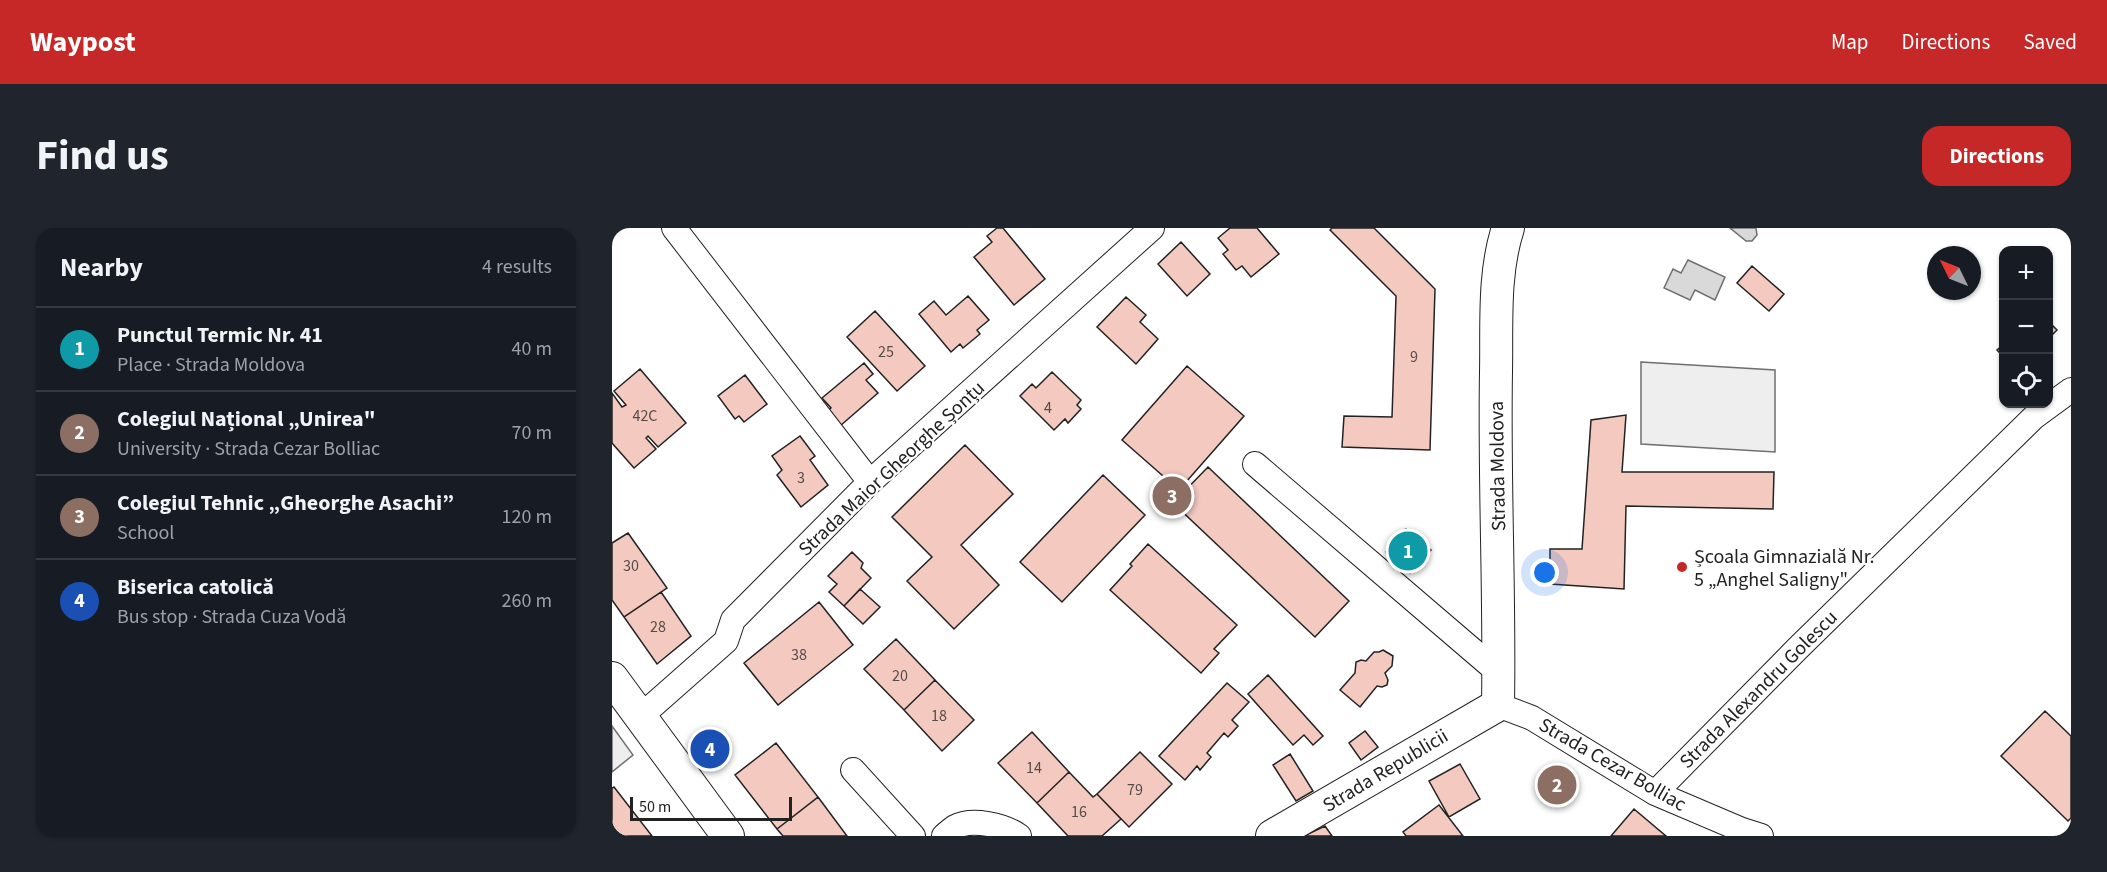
<!DOCTYPE html>
<meta charset="utf-8">
<style>
:root{--surface:#171b24;--page:#20242c;--text:#f1f3f6;--muted:#9ea1a6;--line:#363941;--accent:#c62828}
body{margin:0;font-family:"Source Sans 3",sans-serif;background:var(--page);color:var(--text)}
.controls{position:absolute;right:18px;top:18px;display:grid;overflow:hidden;border-radius:12px;box-shadow:0 2px 4px #0004}
.controls button{width:54px;height:54px;display:grid;place-items:center;padding:0;border:0;border-bottom:2px solid var(--line);background:var(--surface);color:var(--text);font:30px sans-serif}
.compass{position:absolute;left:1315px;top:18px;width:54px;height:54px;border-radius:50%;background:var(--surface);box-shadow:0 2px 4px #0004;rotate:313deg}
.scale{position:absolute;left:18px;bottom:15px;width:162px;box-sizing:border-box;padding-left:6px;border:3px solid #222;border-top:0;font-size:16px;line-height:21px;white-space:nowrap;color:#222;-webkit-text-stroke:4px #fff;paint-order:stroke}
.you{position:absolute;left:933px;top:345px;width:21px;height:21px;margin:-15px;border:4px solid #fff;border-radius:50%;background:#1a73e8;box-shadow:0 0 0 9px #1a73e833}
.badge{display:grid;place-items:center;width:39px;height:39px;border-radius:50%;background:var(--accent);color:#fff;font-size:20px;font-weight:700}
.pin{position:absolute;translate:-50% -50%;border:3px solid #fff;box-shadow:0 2px 6px #0006}
.list{margin:0;padding:0;list-style:none}
h2{display:flex;justify-content:space-between;align-items:center;height:78px;margin:0;padding:0 24px;font-size:26px}
h2 small{font-size:20px;font-weight:400;color:var(--muted)}
.list li{display:grid;grid-template-columns:39px 1fr auto;gap:18px;align-items:center;box-sizing:border-box;height:84px;padding:0 24px;border-top:2px solid var(--line)}
.list b{display:block;font-size:22px;white-space:nowrap}
.list p{margin:0;font-size:20px;white-space:nowrap;color:var(--muted)}
.list em{font-size:20px;font-style:normal;color:var(--muted)}
.icon{flex:none;width:33px;height:33px;fill:none;stroke:currentColor;stroke-width:2;stroke-linecap:round;stroke-linejoin:round}
.map{position:relative;flex:none;width:1459px;height:608px;overflow:hidden;border-radius:18px}
header{display:flex;align-items:center;gap:36px;box-sizing:border-box;height:84px;padding:0 30px;background:var(--accent);color:#fff}
header strong{font-size:28px}
nav{display:flex;gap:33px;margin-inline-start:auto;font-size:21px}
.intro{display:flex;align-items:center;justify-content:space-between;box-sizing:border-box;height:144px;padding:0 36px}
h1{margin:0;font-size:42px}
.button{padding:15px 27px;border-radius:18px;background:var(--accent);color:#fff;font-size:21px;font-weight:700}
main{display:flex;gap:36px;padding:0 36px}
aside{flex:1;background:var(--surface);border-radius:18px;box-shadow:0 2px 4px #0004}
.map>svg:first-child{display:block}
.green{fill:#eee;stroke:#6f6f6f;stroke-width:1.5}
.water{fill:#d9d9d9;stroke:#6f6f6f;stroke-width:1.5}
.building{fill:#f3c9c0;stroke:#222;stroke-width:1.5}
.lines{fill:none;stroke-linecap:round;stroke-linejoin:round}
.minor-casing{stroke:#222;stroke-width:26}
.major-casing{stroke:#222;stroke-width:34}
.minor{stroke:#fff;stroke-width:24}
.major{stroke:#fff;stroke-width:32}
.poi-dot{fill:#c62828;stroke:#fff;stroke-width:2}
.labels{text-anchor:middle;stroke-width:4.5;stroke-linejoin:round;paint-order:stroke}
.number-label{font-size:16px;fill:#564c4a}
.street-label{font-size:20px;fill:#222;stroke:#fff}
.poi-label{font-size:20px;fill:#222;stroke:#fff;text-anchor:start}
</style>
<header>
<strong>Waypost</strong>
<nav><a>Map</a><a>Directions</a><a>Saved</a></nav>
</header>
<div class="intro"><h1>Find us</h1><a class="button">Directions</a></div>
<main>
<aside>
<h2>Nearby<small>4 results</small></h2>
<ul class="list">
<li><span class="badge" style="background:#0f9aa8">1</span><div><b>Punctul Termic Nr. 41</b><p>Place · Strada Moldova</p></div><em>40 m</em></li>
<li><span class="badge" style="background:#8d6e63">2</span><div><b>Colegiul Național „Unirea&quot;</b><p>University · Strada Cezar Bolliac</p></div><em>70 m</em></li>
<li><span class="badge" style="background:#8d6e63">3</span><div><b>Colegiul Tehnic „Gheorghe Asachi”</b><p>School</p></div><em>120 m</em></li>
<li><span class="badge" style="background:#1a4fb4">4</span><div><b>Biserica catolică</b><p>Bus stop · Strada Cuza Vodă</p></div><em>260 m</em></li>
</ul>
</aside>
<div class="map">
<svg width="1459" height="608" viewBox="0 0 1459 608">
<rect width="100%" height="100%" fill="#fff"/>
<path class="green" d="M 1029,134 L 1163,142 L 1163,224 L 1029,216 Z
M 0,498 L 21,527 L 0,544 Z"/>
<path class="water" d="M 1118,0 L 1144,0 L 1145,7 L 1140,13 L 1134,13 Z
M 1076,32 L 1113,49 L 1103,72 L 1083,62 L 1078,72 L 1052,60 L 1061,41 L 1069,45 Z"/>
<path class="building" d="M 385,0 L 391,0 L 433,51 L 402,77 L 362,29 L 380,14 L 375,8 Z
M 618,0 L 645,0 L 667,26 L 639,49 L 630,38 L 624,42 L 611,26 L 616,22 L 606,10 Z
M 720,0 L 762,0 L 823,61 L 818,222 L 730,219 L 732,188 L 780,189 L 784,68 L 718,2 Z
M 569,14 L 598,46 L 575,68 L 546,36 Z
M 1140,38 L 1172,66 L 1157,83 L 1125,55 Z
M 356,68 L 377,92 L 365,102 L 368,106 L 351,120 L 348,116 L 339,124 L 307,86 L 322,73 L 334,87 Z
M 514,69 L 534,87 L 528,94 L 546,111 L 524,136 L 485,99 Z
M 263,83 L 313,138 L 285,163 L 235,109 Z
M 1436,93 L 1445,102 L 1436,111 Z
M 1392,116 L 1392,129 L 1385,122 Z
M 252,135 L 261,146 L 254,152 L 266,165 L 228,198 L 215,183 L 219,180 L 210,170 Z
M 575,138 L 632,188 L 567,262 L 510,212 Z
M 28,141 L 74,195 L 46,219 L 36,208 L 34,210 L 44,221 L 22,240 L 0,215 L 0,165 L 10,179 L 14,177 L 2,163 Z
M 440,144 L 469,172 L 465,177 L 469,181 L 456,195 L 453,191 L 442,202 L 408,168 L 420,156 L 424,160 Z
M 133,147 L 155,176 L 132,194 L 127,188 L 123,191 L 106,168 Z
M 1014,187 L 1010,244 L 1162,244 L 1161,281 L 1014,278 L 1012,361 L 938,356 L 938,321 L 970,321 L 979,192 Z
M 188,208 L 203,228 L 198,232 L 216,257 L 189,279 L 165,247 L 170,242 L 160,228 Z
M 353,217 L 401,266 L 349,317 L 387,357 L 342,401 L 295,353 L 320,329 L 280,289 Z
M 596,239 L 737,373 L 703,409 L 561,275 Z
M 491,247 L 533,287 L 450,374 L 408,334 Z
M 794,301 L 819,322 L 798,345 L 774,324 Z
M 16,305 L 55,360 L 12,389 L 0,372 L 0,315 Z
M 536,316 L 625,397 L 602,421 L 607,425 L 589,445 L 498,362 L 520,338 L 518,336 Z
M 240,324 L 251,335 L 249,340 L 259,350 L 232,378 L 217,364 L 225,356 L 216,348 Z
M 248,361 L 268,379 L 251,396 L 232,378 Z
M 49,364 L 79,408 L 45,436 L 12,389 Z
M 207,374 L 241,417 L 166,477 L 132,435 Z
M 284,411 L 323,452 L 292,482 L 252,441 Z
M 771,422 L 781,428 L 780,438 L 773,445 L 776,452 L 775,457 L 770,459 L 765,458 L 748,479 L 728,462 L 743,445 L 744,434 L 749,432 L 754,433 L 762,424 L 767,424 Z
M 656,447 L 711,508 L 701,517 L 692,507 L 681,517 L 636,466 Z
M 323,452 L 362,492 L 330,523 L 292,482 Z
M 615,455 L 637,474 L 620,492 L 626,498 L 616,509 L 612,505 L 595,525 L 599,529 L 588,542 L 585,538 L 573,552 L 547,528 Z
M 1433,483 L 1459,508 L 1459,590 L 1456,593 L 1389,528 Z
M 753,503 L 766,519 L 749,532 L 737,515 Z
M 420,504 L 457,544 L 425,575 L 386,535 Z
M 164,515 L 206,569 L 165,601 L 123,547 Z
M 528,524 L 560,556 L 517,599 L 485,566 Z
M 678,526 L 701,563 L 684,573 L 661,537 Z
M 848,536 L 868,571 L 837,589 L 817,553 Z
M 457,544 L 481,569 L 485,566 L 509,591 L 490,608 L 456,608 L 425,575 Z
M 2,559 L 40,608 L 0,608 L 0,560 Z
M 206,569 L 235,608 L 171,608 L 165,601 Z
M 827,577 L 851,608 L 794,608 L 791,604 Z
M 1022,581 L 1054,608 L 999,608 Z
M 713,598 L 720,608 L 692,608 Z"/>
<g class="lines">
<g class="minor-casing">
<path id="minor" d="M 62,0 L 258,254
M 643,236 L 886,444
M 886,477 L 920,490 L 1043,565 L 1130,602 L 1149,608
M 29,488 L 114,413 L 121,392 L 258,254 L 540,0
M 241,542 L 301,608
M 1043,565 L 1185,421 L 1422,189 L 1459,162
M 332,608 C 335,605 339,602 343,599 C 360,590 392,597 407,608"/>
</g>
<g class="major-casing">
<path id="major" d="M 0,450 L 116,608
M 660,608 L 886,477 C 888,366 882,255 884,144 C 885,97 881,46 896,0"/>
</g>
<use href="#minor" class="minor"/>
<use href="#major" class="major"/>
</g>
<circle class="poi-dot" cx="1070" cy="339" r="6"/>
<g class="labels">
<g class="number-label">
<text x="274" y="129">25</text>
<text x="802" y="134">9</text>
<text x="436" y="185">4</text>
<text x="33" y="193">42C</text>
<text x="189" y="255">3</text>
<text x="19" y="343">30</text>
<text x="46" y="404">28</text>
<text x="187" y="432">38</text>
<text x="288" y="453">20</text>
<text x="327" y="493">18</text>
<text x="422" y="545">14</text>
<text x="523" y="567">79</text>
<text x="467" y="589">16</text>
</g>
<g class="street-label">
<text transform="translate(885 238) rotate(-91)" y="7">Strada Moldova</text>
<text transform="translate(279 240) rotate(-43)" y="7">Strada Maior Gheorghe Șonțu</text>
<text transform="translate(1146 461) rotate(-45)" y="7">Strada Alexandru Golescu</text>
<text transform="translate(1001 536) rotate(30)" y="7">Strada Cezar Bolliac</text>
<text transform="translate(773 542) rotate(-31)" y="7">Strada Republicii</text>
</g>
<g class="poi-label">
<text x="1082" y="335">Școala Gimnazială Nr.<tspan x="1082" dy="23">5 „Anghel Saligny"</tspan></text>
</g>
</g>
</svg>
<div class="controls">
<button>+</button>
<button>−</button>
<button><svg class="icon" aria-label="locate" viewBox="0 0 24 24"><circle cx="12" cy="12" r="6"/><path d="M12 2v4M12 18v4M2 12h4M18 12h4"/></svg></button>
</div>
<svg class="compass" viewBox="-18 -18 36 36"><path d="M0-13l5 13h-10z" fill="#e53935"/><path d="M0 13l5-13h-10z" fill="#9ea1a6"/></svg>
<div class="scale">50 m</div>
<div class="you"></div>
<div class="pin badge" style="left:796px;top:323px;background:#0f9aa8">1</div>
<div class="pin badge" style="left:945px;top:557px;background:#8d6e63">2</div>
<div class="pin badge" style="left:560px;top:268px;background:#8d6e63">3</div>
<div class="pin badge" style="left:98px;top:521px;background:#1a4fb4">4</div>
</div>
</main>
